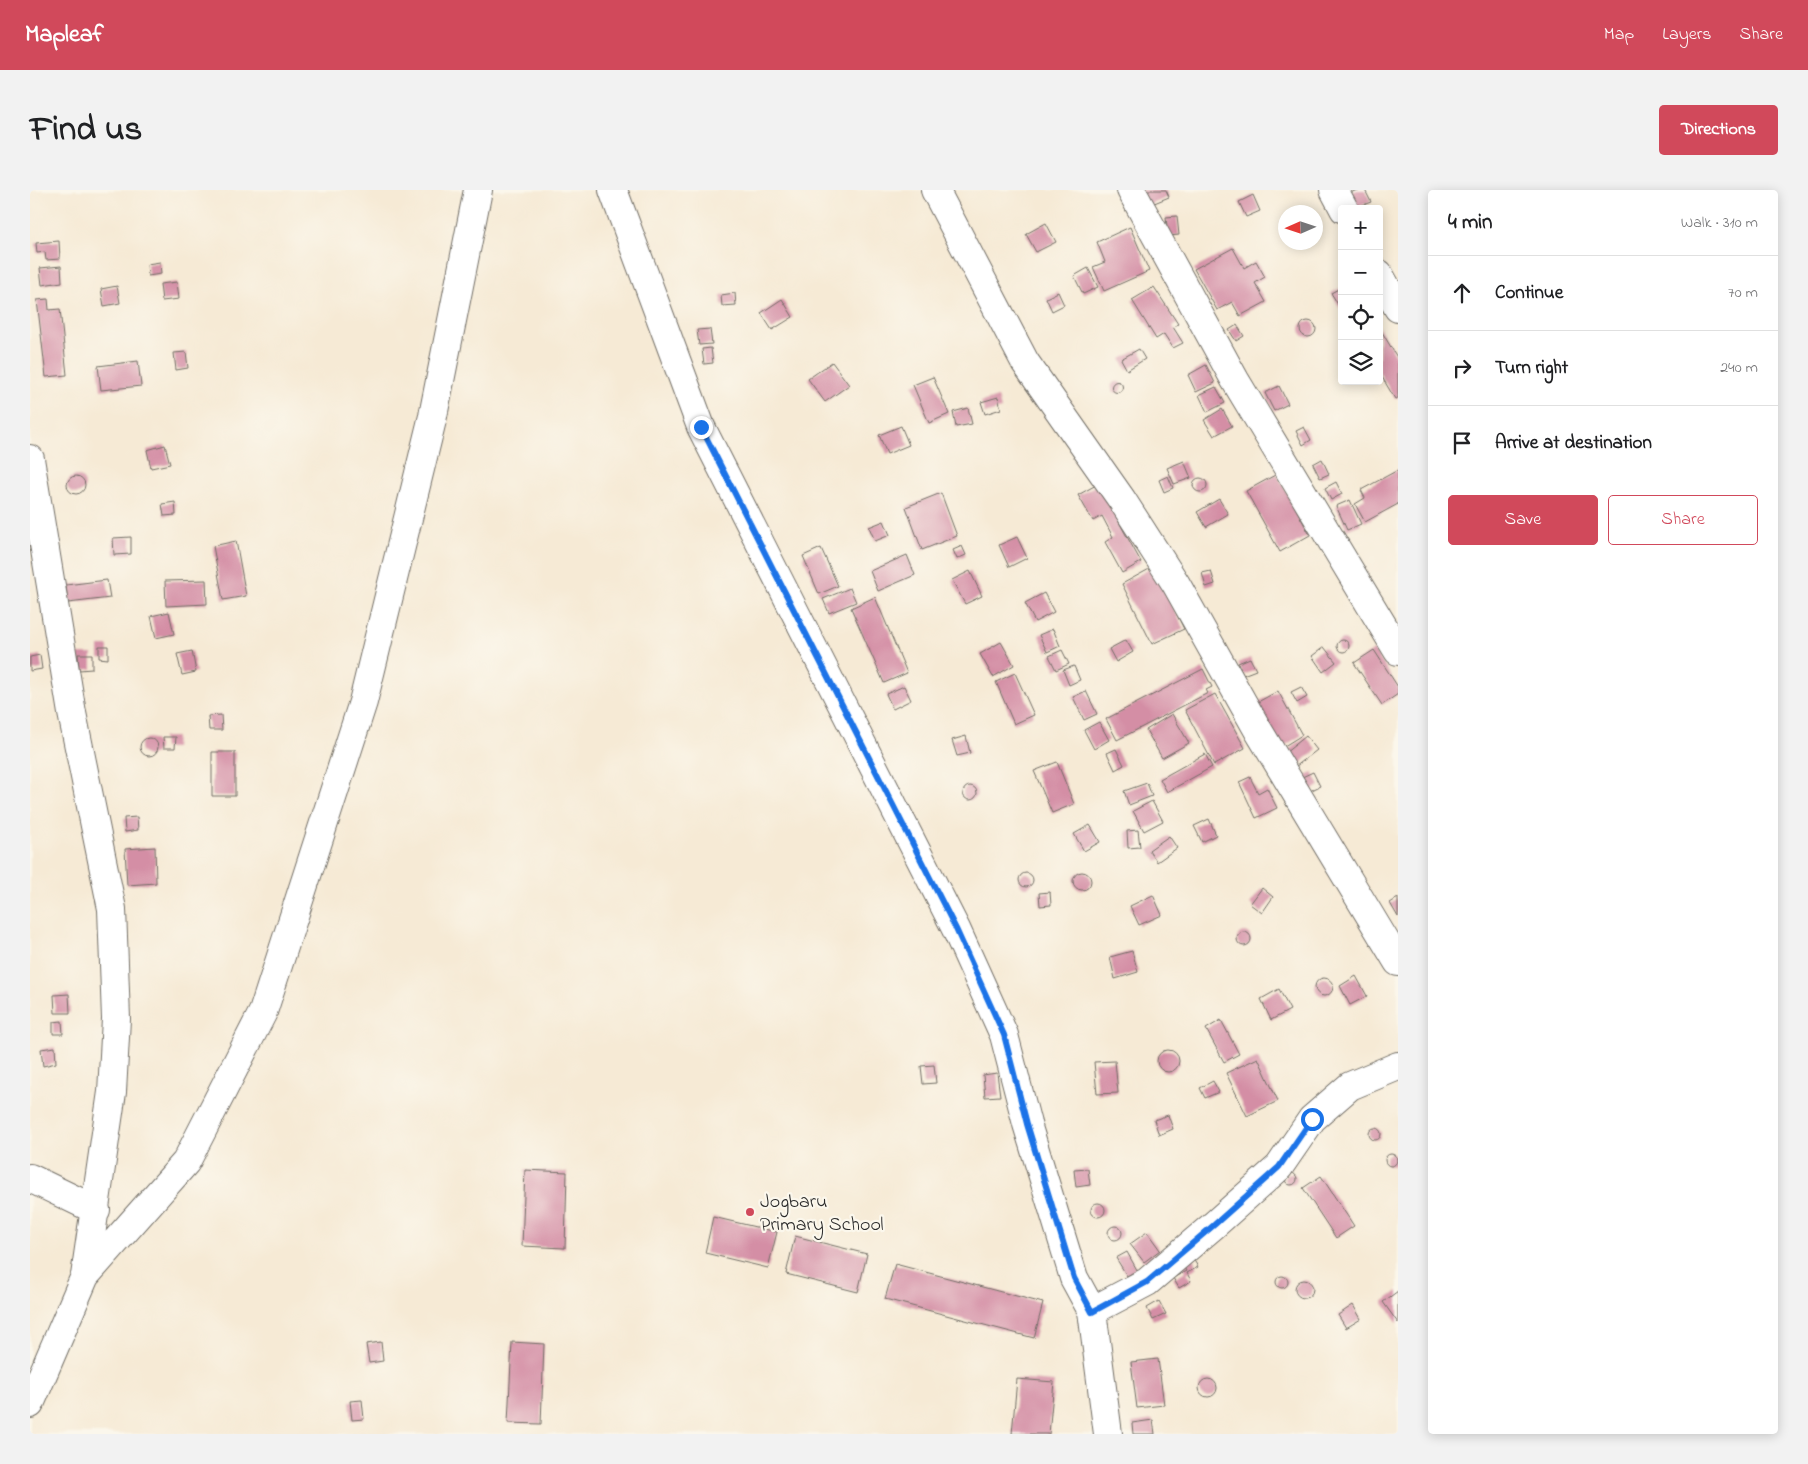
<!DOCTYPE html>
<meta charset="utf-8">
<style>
:root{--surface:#fff;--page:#f2f2f2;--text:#202124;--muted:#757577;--line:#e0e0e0;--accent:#d1495b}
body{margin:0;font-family:"Indie Flower",sans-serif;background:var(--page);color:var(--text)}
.controls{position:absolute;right:15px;top:15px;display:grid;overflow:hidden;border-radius:5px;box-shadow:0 2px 12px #0003}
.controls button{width:45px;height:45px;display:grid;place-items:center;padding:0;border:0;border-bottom:1px solid var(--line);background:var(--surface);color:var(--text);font:25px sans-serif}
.compass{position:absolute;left:1248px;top:15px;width:45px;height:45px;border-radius:50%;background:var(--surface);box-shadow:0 2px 12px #0003;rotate:267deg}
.stop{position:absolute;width:15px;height:15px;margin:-11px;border:4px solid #1a73e8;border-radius:50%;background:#fff}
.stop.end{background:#1a73e8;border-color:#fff;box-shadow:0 1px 5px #0008}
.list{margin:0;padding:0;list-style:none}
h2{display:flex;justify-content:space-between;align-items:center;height:65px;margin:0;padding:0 20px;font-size:21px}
h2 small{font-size:16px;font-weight:400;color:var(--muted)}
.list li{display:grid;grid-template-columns:32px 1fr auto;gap:15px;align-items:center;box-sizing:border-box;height:75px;padding:0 20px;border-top:1px solid var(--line)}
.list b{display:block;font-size:19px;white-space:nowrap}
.list em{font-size:16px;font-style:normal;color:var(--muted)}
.actions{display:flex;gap:10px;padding:15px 20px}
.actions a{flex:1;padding:11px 0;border:1px solid var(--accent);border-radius:5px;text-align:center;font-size:18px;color:var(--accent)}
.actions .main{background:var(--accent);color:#fff}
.icon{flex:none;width:28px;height:28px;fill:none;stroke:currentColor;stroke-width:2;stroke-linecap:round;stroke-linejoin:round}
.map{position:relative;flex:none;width:1368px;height:1244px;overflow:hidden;border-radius:5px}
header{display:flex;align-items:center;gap:30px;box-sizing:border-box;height:70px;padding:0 25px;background:var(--accent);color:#fff}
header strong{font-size:24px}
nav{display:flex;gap:28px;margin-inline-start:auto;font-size:18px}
.intro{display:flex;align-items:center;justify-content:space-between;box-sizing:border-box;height:120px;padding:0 30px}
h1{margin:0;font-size:35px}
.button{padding:12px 22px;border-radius:5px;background:var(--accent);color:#fff;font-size:18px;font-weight:700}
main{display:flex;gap:30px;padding:0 30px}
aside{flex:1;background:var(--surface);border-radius:5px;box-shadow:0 2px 12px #0003}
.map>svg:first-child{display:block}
.building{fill:#d48ea5}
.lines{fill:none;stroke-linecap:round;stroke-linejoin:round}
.minor-casing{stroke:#726e66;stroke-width:30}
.minor{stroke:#fff;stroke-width:28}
.route{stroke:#1a73e8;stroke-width:6}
.poi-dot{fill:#d1495b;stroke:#fbf7ec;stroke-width:2}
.labels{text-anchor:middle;stroke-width:4.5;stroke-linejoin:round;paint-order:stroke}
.poi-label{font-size:20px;fill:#2b2b2b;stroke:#fbf7ec;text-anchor:start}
</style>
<header>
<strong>Mapleaf</strong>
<nav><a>Map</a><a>Layers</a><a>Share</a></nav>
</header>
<div class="intro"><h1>Find us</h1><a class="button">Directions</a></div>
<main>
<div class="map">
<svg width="1368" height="1244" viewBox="0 0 1368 1244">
<rect width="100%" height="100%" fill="#fbf7ec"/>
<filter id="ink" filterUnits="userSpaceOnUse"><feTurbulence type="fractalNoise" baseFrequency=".02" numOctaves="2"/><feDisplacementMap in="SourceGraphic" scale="10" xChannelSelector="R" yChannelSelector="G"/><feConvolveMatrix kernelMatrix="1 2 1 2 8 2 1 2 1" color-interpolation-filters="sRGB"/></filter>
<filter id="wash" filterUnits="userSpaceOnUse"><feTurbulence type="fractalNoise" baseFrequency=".0096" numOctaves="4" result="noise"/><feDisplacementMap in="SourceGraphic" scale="20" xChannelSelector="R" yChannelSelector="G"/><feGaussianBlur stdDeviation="1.12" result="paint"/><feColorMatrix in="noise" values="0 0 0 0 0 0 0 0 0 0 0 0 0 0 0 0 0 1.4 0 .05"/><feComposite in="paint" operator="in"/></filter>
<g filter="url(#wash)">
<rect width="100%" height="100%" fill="#f6ead5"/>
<g id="blocks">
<path class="building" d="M 1111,0 L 1136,0 L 1139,7 L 1117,16 Z
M 1327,0 L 1335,0 L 1341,12 L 1325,18 L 1318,4 Z
M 1223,5 L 1230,21 L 1216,27 L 1209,12 Z
M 1147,26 L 1149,45 L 1138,46 L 1136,27 Z
M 1016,33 L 1026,52 L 1006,62 L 996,44 Z
M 1100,37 L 1119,81 L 1074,101 L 1063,77 L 1075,72 L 1067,52 Z
M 29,51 L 30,69 L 16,70 L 15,62 L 7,63 L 6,53 Z
M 1203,58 L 1214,78 L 1226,71 L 1235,87 L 1225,93 L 1236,112 L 1210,126 L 1202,112 L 1187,120 L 1164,79 Z
M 130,72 L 131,84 L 118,86 L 117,74 Z
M 31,76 L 32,92 L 12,95 L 10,78 Z
M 1058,78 L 1068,97 L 1053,104 L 1044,86 Z
M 147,92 L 149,109 L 132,111 L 130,94 Z
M 87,96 L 90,113 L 74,116 L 71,99 Z
M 1124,97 L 1148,134 L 1143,137 L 1153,153 L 1143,158 L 1134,144 L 1126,149 L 1102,110 Z
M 1312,97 L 1312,121 L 1301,103 Z
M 1028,102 L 1034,115 L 1022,121 L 1016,108 Z
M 705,103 L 706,115 L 692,116 L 691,105 Z
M 18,109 L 19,120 L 30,119 L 37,185 L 16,187 L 7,110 Z
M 752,109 L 763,127 L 742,140 L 731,123 Z
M1270 139a8 8 0 1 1 16 0a8 8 0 1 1-16 0Z
M 1207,135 L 1214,146 L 1206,151 L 1199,140 Z
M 1349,137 L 1368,169 L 1368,208 L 1365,209 L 1349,182 Z
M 680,139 L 682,154 L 669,155 L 667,140 Z
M 681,158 L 683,173 L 674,174 L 672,159 Z
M 1109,159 L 1115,169 L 1097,180 L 1091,169 Z
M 156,162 L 158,178 L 146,180 L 144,163 Z
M 108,171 L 111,196 L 71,200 L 68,176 Z
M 802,172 L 819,195 L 795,212 L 778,189 Z
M 1176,175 L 1185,193 L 1166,202 L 1158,185 Z
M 903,187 L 919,224 L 899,233 L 883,195 Z
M1081.5 197a5.5 5.5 0 1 1 11 0a5.5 5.5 0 1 1-11 0Z
M 1249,196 L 1258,214 L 1244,221 L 1235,203 Z
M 1186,197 L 1195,213 L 1177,222 L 1169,205 Z
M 968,207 L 971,219 L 955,224 L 951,212 Z
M 938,218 L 942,234 L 926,237 L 923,222 Z
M 1192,219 L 1202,236 L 1184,246 L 1174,230 Z
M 871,236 L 879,255 L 857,264 L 849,245 Z
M 1274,237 L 1281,250 L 1273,255 L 1266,241 Z
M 135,255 L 140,274 L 121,278 L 117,260 Z
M 1292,269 L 1299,284 L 1290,288 L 1283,274 Z
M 1154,271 L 1161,288 L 1144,294 L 1137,278 Z
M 1368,280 L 1368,314 L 1335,332 L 1325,314 L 1335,308 L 1331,300 Z
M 1247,284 L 1280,345 L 1250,362 L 1216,301 Z
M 1138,286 L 1143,298 L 1134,302 L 1129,290 Z
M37 295a9 9 0 1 1 18 0a9 9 0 1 1-18 0Z
M1163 295a7 7 0 1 1 14 0a7 7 0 1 1-14 0Z
M 1306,292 L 1312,304 L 1301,310 L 1295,298 Z
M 1068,294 L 1111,372 L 1092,383 L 1075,352 L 1083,347 L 1072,326 L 1063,331 L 1048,305 Z
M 911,303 L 927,346 L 892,360 L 876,317 Z
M 1189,309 L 1198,324 L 1176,337 L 1167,322 Z
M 1320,310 L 1331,334 L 1317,340 L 1306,316 Z
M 145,312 L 146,325 L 134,326 L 132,314 Z
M 854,331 L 860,345 L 845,351 L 839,337 Z
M 101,347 L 101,364 L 84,365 L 83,348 Z
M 987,347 L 997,368 L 979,377 L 969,355 Z
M 206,351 L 216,406 L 193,410 L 183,356 Z
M 932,356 L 936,365 L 927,369 L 923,360 Z
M 791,358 L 808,396 L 789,404 L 773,366 Z
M 877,365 L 885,385 L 848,401 L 840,381 Z
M 1123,377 L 1154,439 L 1122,454 L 1092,394 Z
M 940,381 L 952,406 L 935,414 L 922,390 Z
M 1181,381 L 1185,394 L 1176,397 L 1172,383 Z
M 77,390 L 80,408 L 38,413 L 36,395 Z
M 176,390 L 177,414 L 136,416 L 135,391 Z
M 820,398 L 826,412 L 799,423 L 793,409 Z
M 1014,403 L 1024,422 L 1005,432 L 995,413 Z
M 845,407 L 877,483 L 854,493 L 821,418 Z
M 139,422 L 144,444 L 126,448 L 121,426 Z
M 1023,439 L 1030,456 L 1017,462 L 1009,445 Z
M1307 456a6 6 0 1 1 12 0a6 6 0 1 1-12 0Z
M 1096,450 L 1103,462 L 1086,472 L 1079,459 Z
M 971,452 L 984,475 L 963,487 L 950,464 Z
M 69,456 L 78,456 L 78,469 L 69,468 Z
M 1294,457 L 1306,472 L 1293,482 L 1282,466 Z
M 1032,460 L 1039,474 L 1026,480 L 1019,466 Z
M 1344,460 L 1368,497 L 1368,504 L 1352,515 L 1324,473 Z
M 162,461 L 166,482 L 152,485 L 147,464 Z
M 48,464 L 62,464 L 62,479 L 49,480 Z
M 10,465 L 12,479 L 0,481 L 0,467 Z
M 1220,468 L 1226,480 L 1213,485 L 1208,473 Z
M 1044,476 L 1050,490 L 1039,495 L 1033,480 Z
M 1173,479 L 1182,497 L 1176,500 L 1178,503 L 1087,550 L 1076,529 Z
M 985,483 L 1004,525 L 984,534 L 966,492 Z
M 874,496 L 881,510 L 863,519 L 856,504 Z
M 1271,497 L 1277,507 L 1267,513 L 1261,502 Z
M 1056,501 L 1067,524 L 1054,530 L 1043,507 Z
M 1248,501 L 1272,545 L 1251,558 L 1226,513 Z
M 1185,504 L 1215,558 L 1184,575 L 1155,520 Z
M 1142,524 L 1159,553 L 1132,568 L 1116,540 Z
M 191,525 L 192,540 L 179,540 L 178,526 Z
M 1069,532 L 1079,550 L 1064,559 L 1054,540 Z
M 936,546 L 940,563 L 927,566 L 922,550 Z
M 1276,546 L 1287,560 L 1265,577 L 1255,563 Z
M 133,547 L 146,547 L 145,558 L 134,558 Z
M110 557a9 9 0 1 1 18 0a9 9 0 1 1-18 0Z
M 1086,559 L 1094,575 L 1085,580 L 1077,563 Z
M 182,562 L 205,562 L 205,606 L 182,606 Z
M 1175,564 L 1182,577 L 1137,602 L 1130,589 Z
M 1027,572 L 1044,614 L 1022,623 L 1004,581 Z
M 1283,582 L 1290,596 L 1276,603 L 1270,588 Z
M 1220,587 L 1228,603 L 1237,598 L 1247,618 L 1226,628 L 1209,592 Z
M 1117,593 L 1122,606 L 1099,615 L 1094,601 Z
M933 603a7 7 0 1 1 14 0a7 7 0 1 1-14 0Z
M 1122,611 L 1133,631 L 1114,641 L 1103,621 Z
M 107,627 L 108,640 L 95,642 L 94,628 Z
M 1179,629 L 1186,645 L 1172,652 L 1164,636 Z
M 1060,635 L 1070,652 L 1054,661 L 1044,644 Z
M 1108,640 L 1110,657 L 1098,658 L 1097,641 Z
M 1139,646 L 1147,658 L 1127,672 L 1119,660 Z
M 125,657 L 126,693 L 97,695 L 95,659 Z
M1043 691a9 9 0 1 1 18 0a9 9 0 1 1-18 0Z
M989 690a7 7 0 1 1 14 0a7 7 0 1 1-14 0Z
M 1232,698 L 1243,707 L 1232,723 L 1220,714 Z
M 1020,702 L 1021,715 L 1010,716 L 1009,703 Z
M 1123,705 L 1132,725 L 1109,735 L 1100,716 Z
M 1368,708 L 1368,727 L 1360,713 Z
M1207 749a7 7 0 1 1 14 0a7 7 0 1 1-14 0Z
M 1102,761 L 1108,782 L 1085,789 L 1080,767 Z
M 1326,786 L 1337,806 L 1320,815 L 1310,796 Z
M1285 797a9 9 0 1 1 18 0a9 9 0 1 1-18 0Z
M 1249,799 L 1260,820 L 1241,830 L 1231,809 Z
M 39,804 L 40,823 L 25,823 L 24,805 Z
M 1191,830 L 1209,864 L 1194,872 L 1176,839 Z
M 32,831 L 33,844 L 23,844 L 23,832 Z
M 25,857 L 26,873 L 13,876 L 11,859 Z
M1127 871a11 11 0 1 1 22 0a11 11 0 1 1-22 0Z
M 1228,868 L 1248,911 L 1217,926 L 1196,883 Z
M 1085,871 L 1088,903 L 1067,904 L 1064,872 Z
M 904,875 L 906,893 L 893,894 L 891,876 Z
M 967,883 L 970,906 L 955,907 L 953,885 Z
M 1183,891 L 1189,902 L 1175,908 L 1170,898 Z
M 1138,925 L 1143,939 L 1129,945 L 1124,930 Z
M1339 944a6 6 0 1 1 12 0a6 6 0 1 1-12 0Z
M1355 970a6 6 0 1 1 12 0a6 6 0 1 1-12 0Z
M 1058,979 L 1060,995 L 1046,997 L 1044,980 Z
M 495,980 L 537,982 L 535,1058 L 492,1056 Z
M1255 989a6 6 0 1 1 12 0a6 6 0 1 1-12 0Z
M 1291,986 L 1324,1036 L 1306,1048 L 1273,998 Z
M1061 1020a7 7 0 1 1 14 0a7 7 0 1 1-14 0Z
M 683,1027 L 747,1042 L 738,1078 L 675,1063 Z
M1078 1043a7 7 0 1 1 14 0a7 7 0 1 1-14 0Z
M 1117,1042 L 1130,1060 L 1114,1072 L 1100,1054 Z
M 765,1046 L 837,1064 L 828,1102 L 756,1084 Z
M 1097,1062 L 1107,1080 L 1097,1086 L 1086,1068 Z
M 1162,1067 L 1168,1077 L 1157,1083 L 1161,1091 L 1149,1098 L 1143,1088 L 1156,1081 L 1151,1072 Z
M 865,1074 L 1013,1113 L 1004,1148 L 855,1109 Z
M1246 1092a6 6 0 1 1 12 0a6 6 0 1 1-12 0Z
M1265 1099a9 9 0 1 1 18 0a9 9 0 1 1-18 0Z
M 1368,1101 L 1368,1133 L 1353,1112 Z
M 1129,1111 L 1136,1124 L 1123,1130 L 1117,1118 Z
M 1323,1115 L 1331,1129 L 1316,1138 L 1308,1125 Z
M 351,1152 L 353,1171 L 339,1173 L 336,1154 Z
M 482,1152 L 514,1154 L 511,1234 L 478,1233 Z
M 1128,1169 L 1134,1215 L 1107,1218 L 1101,1172 Z
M1169 1198a9 9 0 1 1 18 0a9 9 0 1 1-18 0Z
M 987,1189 L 1024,1192 L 1019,1244 L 982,1244 Z
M 332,1210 L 334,1229 L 322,1230 L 320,1211 Z
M 1123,1230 L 1125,1244 L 1103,1244 L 1102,1233 Z"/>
</g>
</g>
<g filter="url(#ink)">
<use href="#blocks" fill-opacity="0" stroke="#726e66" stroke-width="1"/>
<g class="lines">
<g class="minor-casing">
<path id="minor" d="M 583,0 L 671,237 L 926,739 L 974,845 L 997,934 L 1044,1088 L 1062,1121 L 1078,1244
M 905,0 L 995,172 L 1092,310 L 1146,394 L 1228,540 L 1368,772
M 1101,0 L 1205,190 L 1368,461
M 1304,0 L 1314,19
M 1349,84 L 1368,118
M 0,269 L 42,523 L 82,719 L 86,829 L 82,902 L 55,1086 L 0,1214
M 0,988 L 66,1020
M 55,1086 L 156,972 L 233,822 L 333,512 L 403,226 L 448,0
M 1062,1121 L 1117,1092 L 1184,1035 L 1249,977 L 1282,929 L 1320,896 L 1368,876"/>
</g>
<use href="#minor" class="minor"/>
</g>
</g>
<g class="lines" filter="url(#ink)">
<path class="route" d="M 671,237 L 926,739 L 974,845 L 997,934 L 1044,1088 L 1062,1122 L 1117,1092 L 1184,1035 L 1249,977 L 1282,929"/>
</g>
<circle class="poi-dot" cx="720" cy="1022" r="5"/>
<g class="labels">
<g class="poi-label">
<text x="730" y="1017">Jogbaru<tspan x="730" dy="23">Primary School</tspan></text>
</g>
</g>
</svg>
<div class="controls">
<button>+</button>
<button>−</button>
<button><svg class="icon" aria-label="locate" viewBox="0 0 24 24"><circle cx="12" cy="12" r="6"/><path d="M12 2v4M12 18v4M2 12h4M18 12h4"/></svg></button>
<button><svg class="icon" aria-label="layers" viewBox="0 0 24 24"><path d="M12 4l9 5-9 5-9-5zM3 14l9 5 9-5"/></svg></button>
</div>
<svg class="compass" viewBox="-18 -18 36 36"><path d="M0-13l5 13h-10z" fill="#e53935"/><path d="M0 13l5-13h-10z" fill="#757577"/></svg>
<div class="stop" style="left:1282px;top:929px"></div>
<div class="stop end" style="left:671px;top:237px"></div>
</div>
<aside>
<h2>4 min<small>Walk · 310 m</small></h2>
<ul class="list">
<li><svg class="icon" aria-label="ahead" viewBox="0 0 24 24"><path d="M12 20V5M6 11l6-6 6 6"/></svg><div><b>Continue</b></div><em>70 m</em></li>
<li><svg class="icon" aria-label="right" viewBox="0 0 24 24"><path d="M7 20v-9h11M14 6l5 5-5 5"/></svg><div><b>Turn right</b></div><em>240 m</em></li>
<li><svg class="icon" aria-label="arrive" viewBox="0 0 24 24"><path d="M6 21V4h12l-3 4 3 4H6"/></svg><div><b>Arrive at destination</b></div></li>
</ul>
<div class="actions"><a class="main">Save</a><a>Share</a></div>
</aside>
</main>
